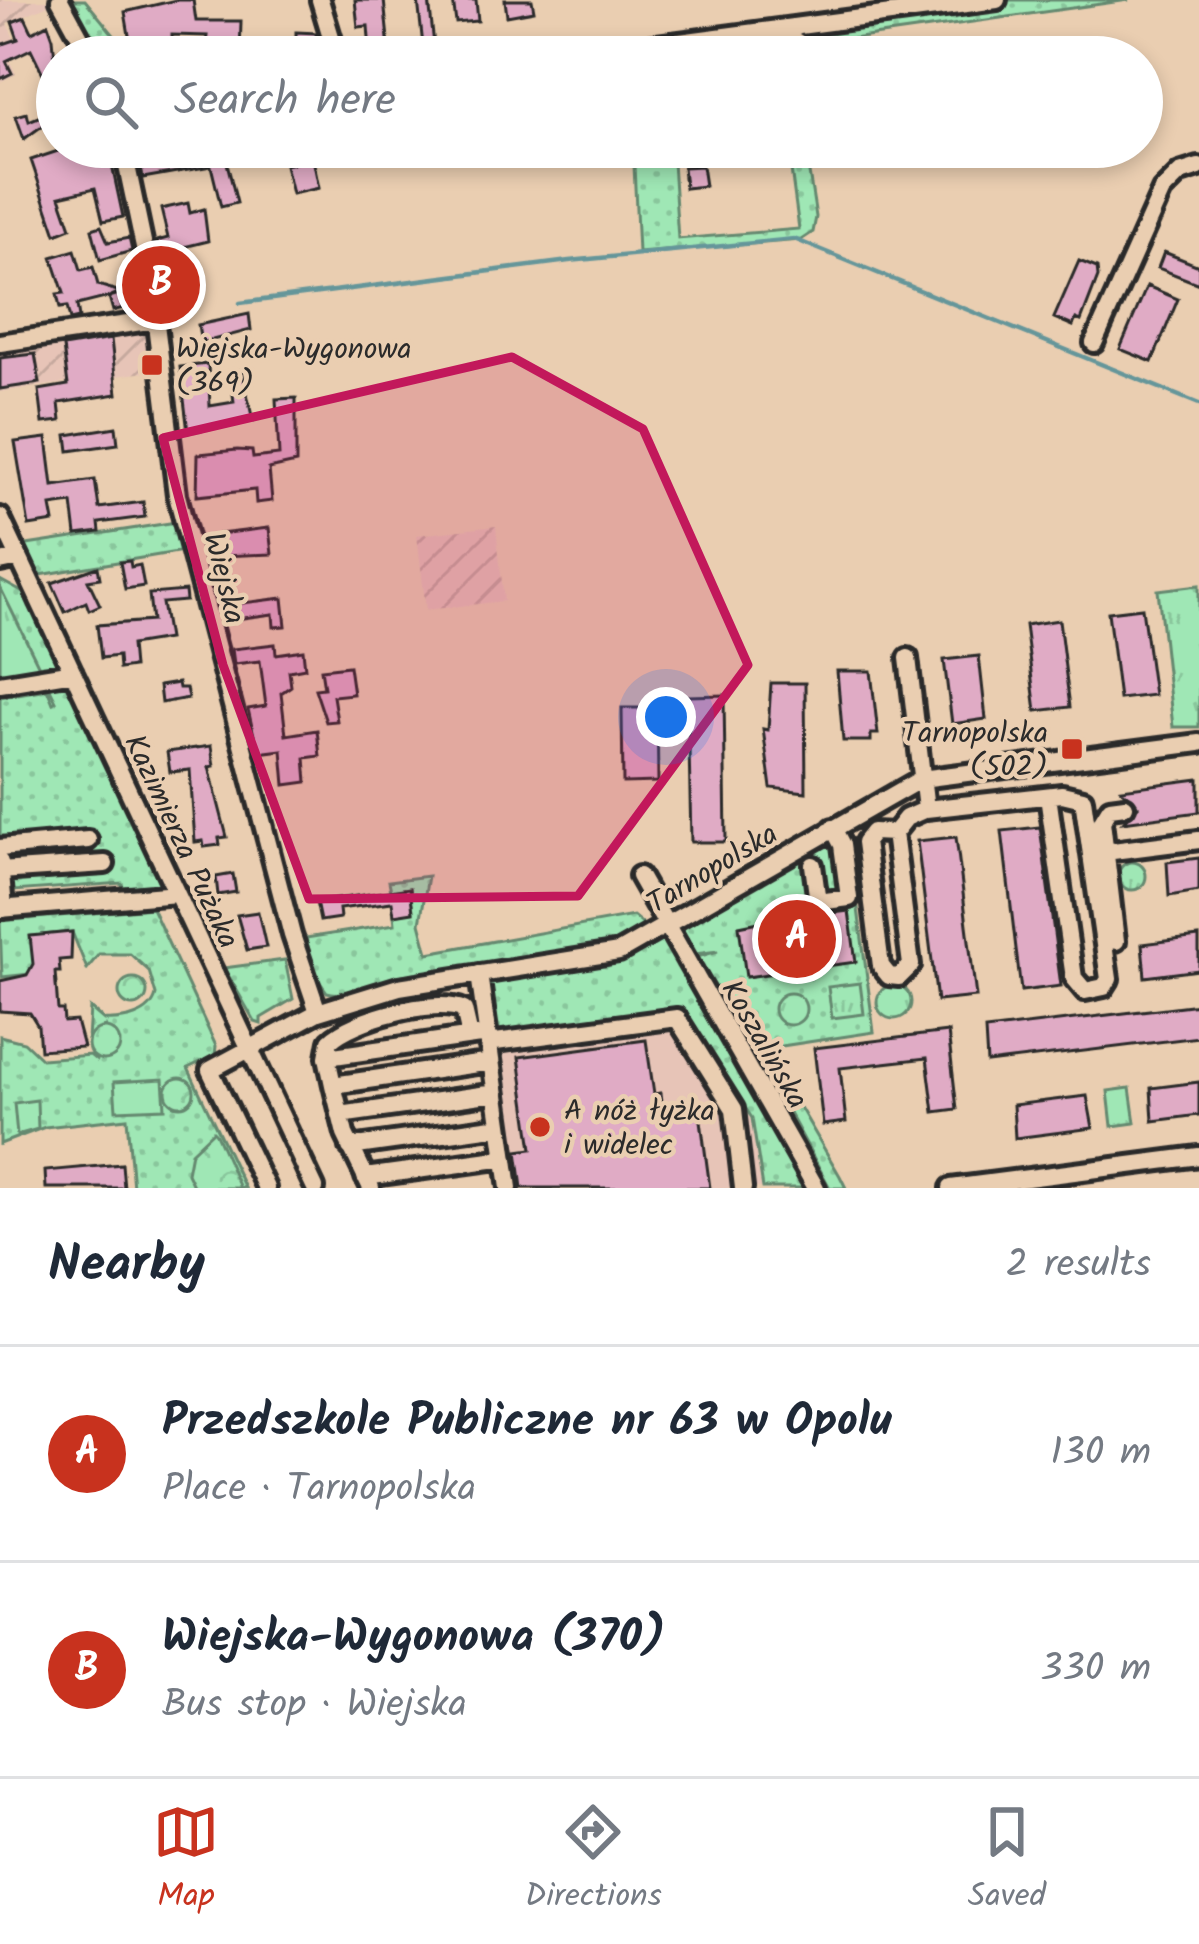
<!DOCTYPE html>
<meta charset="utf-8">
<style>
:root{--surface:#fff;--page:#f6f6f7;--text:#1f2937;--muted:#747a83;--line:#e0e1e3;--accent:#c8321e}
body{margin:0;font-family:Kalam,sans-serif;background:var(--page);color:var(--text)}
.you{position:absolute;left:666px;top:717px;width:42px;height:42px;margin:-30px;border:9px solid #fff;border-radius:50%;background:#1a73e8;box-shadow:0 0 0 18px #1a73e833}
.badge{display:grid;place-items:center;width:78px;height:78px;border-radius:50%;background:var(--accent);color:#fff;font-size:39px;font-weight:700}
.pin{position:absolute;translate:-50% -50%;border:6px solid #fff;box-shadow:0 3px 12px #0006}
.list{margin:0;padding:0;list-style:none}
h2{display:flex;justify-content:space-between;align-items:center;height:156px;margin:0;padding:0 48px;font-size:51px}
h2 small{font-size:39px;font-weight:400;color:var(--muted)}
.list li{display:grid;grid-template-columns:78px 1fr auto;gap:36px;align-items:center;box-sizing:border-box;height:216px;padding:0 48px;border-top:3px solid var(--line)}
.list b{display:block;font-size:45px;white-space:nowrap}
.list p{margin:0;font-size:39px;white-space:nowrap;color:var(--muted)}
.list em{font-size:39px;font-style:normal;color:var(--muted)}
.icon{flex:none;width:66px;height:66px;fill:none;stroke:currentColor;stroke-width:2;stroke-linecap:round;stroke-linejoin:round}
.map{position:relative;flex:none;width:1199px;height:1188px;overflow:hidden}
.search{position:absolute;background:var(--surface);box-shadow:0 6px 18px #0003;left:36px;right:36px;top:36px;height:132px;display:flex;align-items:center;gap:30px;box-sizing:border-box;padding:0 42px;border-radius:66px;color:var(--muted);font-size:45px}
.sheet{height:588px;background:var(--surface)}
nav{display:flex;justify-content:space-around;align-items:center;box-sizing:border-box;height:168px;border-top:3px solid var(--line);background:var(--surface);font-size:33px;color:var(--muted)}
nav a{display:grid;justify-items:center;gap:6px}
nav .on{color:var(--accent)}
.map>svg:first-child{display:block}
.built{fill:#e7c4b7}
.industrial{fill:url(#industrial-furrows)}
.grass{fill:url(#grass-dots);stroke:#658970;stroke-width:3}
.forest{fill:url(#forest-crowns);stroke:#658970;stroke-width:3}
.park{fill:url(#park-tufts);stroke:#658970;stroke-width:3}
.pitch{fill:#9fe7b5;stroke:#658970;stroke-width:3}
.lines{fill:none;stroke-linecap:round;stroke-linejoin:round}
.stream{stroke:#65969a;stroke-width:4.5}
.building{fill:#e0abc5;stroke:#2b2b2b;stroke-width:3}
.minor-casing{stroke:#2b2b2b;stroke-width:26}
.minor{stroke:#eaceb1;stroke-width:16}
.marked{fill:#c2185b;fill-opacity:0.2;stroke:#c2185b;stroke-width:9;stroke-linejoin:round}
.poi-dot{fill:#c8321e;stroke:#eaceb1;stroke-width:4.5}
.labels{text-anchor:middle;stroke-width:9;stroke-linejoin:round;paint-order:stroke}
.poi-label{font-size:30px;fill:#2b2b2b;stroke:#eaceb1;text-anchor:start}
.street-label{font-size:30px;fill:#2b2b2b;stroke:#eaceb1}
</style>
<div class="map">
<svg width="1199" height="1188" viewBox="0 0 1199 1188">
<defs>
<pattern id="industrial-furrows" width="10" height="10" patternUnits="userSpaceOnUse" patternTransform="scale(3)"><rect width="10" height="10" fill="#e7c4b7"/><path d="M-1 1l2-2M0 10L10 0M9 11l2-2" fill="none" stroke="#c6a99e"/></pattern>
<pattern id="grass-dots" width="8" height="8" patternUnits="userSpaceOnUse" patternTransform="scale(3)"><rect width="8" height="8" fill="#9fe7b5"/><path d="M2 2h.1M6 6h.1" fill="none" stroke="#89c69c" stroke-width="1.8" stroke-linecap="round"/></pattern>
<pattern id="forest-crowns" width="20" height="18" patternUnits="userSpaceOnUse" patternTransform="scale(3)"><rect width="20" height="18" fill="#9fe7b5"/><path d="M2 6a3 3 0 1 1 6 0M12 15a3 3 0 1 1 6 0" fill="none" stroke="#89c69c"/></pattern>
<pattern id="park-tufts" width="24" height="20" patternUnits="userSpaceOnUse" patternTransform="scale(3)"><rect width="24" height="20" fill="#9fe7b5"/><path d="M3 7l-1-3M5 7V3M7 7l1-3M15 17l-1-3M17 17v-4M19 17l1-3" fill="none" stroke="#89c69c"/></pattern>
</defs>
<rect width="100%" height="100%" fill="#eaceb1"/>
<filter id="ink" filterUnits="userSpaceOnUse"><feTurbulence type="fractalNoise" baseFrequency=".00833" numOctaves="2"/><feDisplacementMap in="SourceGraphic" scale="24" xChannelSelector="R" yChannelSelector="G"/><feConvolveMatrix kernelMatrix="1 2 1 2 8 2 1 2 1" color-interpolation-filters="sRGB"/></filter>
<g filter="url(#ink)">
<path class="built" d="M 680,1010 L 752,1118 L 763,1188 L 509,1188 L 487,1034 Z"/>
<path class="industrial" d="M 0,0 L 60,0 L 7,23 L 15,41 L 3,47 L 16,74 L 0,82 Z
M 155,320 L 160,370 L 0,392 L 0,343 Z
M 496,526 L 504,601 L 426,610 L 417,535 Z"/>
<path class="grass" d="M 60,0 L 85,0 L 132,57 L 91,57 Z
M 997,0 L 1129,0 L 796,47 L 790,57 L 775,57 L 771,28 Z
M 788,147 L 805,147 L 816,217 L 813,232 L 801,240 L 638,253 L 634,165 L 673,162 L 678,239 L 799,229 Z
M 183,521 L 189,550 L 28,577 L 14,547 Z
M 0,580 L 40,602 L 177,894 L 125,899 L 122,883 L 0,892 Z
M 833,828 L 849,839 L 874,1032 L 755,1050 L 697,957 L 718,951 L 695,954 L 672,932 L 816,1188 L 763,1188 L 752,1118 L 680,1010 L 487,1034 L 479,974 L 587,961 Z
M 428,876 L 420,923 L 428,953 L 633,916 L 645,926 C 586,967 479,962 408,974 C 384,978 349,999 327,992 L 315,975 L 306,938 L 395,924 L 394,915 L 413,911 L 410,888 L 391,891 L 389,881 Z
M 152,908 L 216,1046 L 215,1055 L 188,1068 L 245,1188 L 133,1188 L 127,1118 L 45,1127 L 0,1144 L 0,1036 L 24,1042 L 42,1059 L 90,1055 L 96,1060 L 105,1026 L 88,1040 L 90,1008 L 104,1020 C 123,1021 151,1016 156,995 L 149,971 L 130,954 L 99,954 L 87,969 L 72,932 L 31,936 L 35,964 L 30,974 L 2,977 L 0,921 Z
M 285,960 L 293,999 L 261,1018 L 261,1024 L 255,1022 L 224,968 Z
M 769,1054 L 840,1176 L 846,1188 L 830,1188 L 760,1059 Z"/>
<path class="forest" d="M119 992a14 14 0 1 1 28 0a14 14 0 1 1-28 0Z
M166 1092a14 14 0 1 1 28 0a14 14 0 1 1-28 0Z
M 213,1131 L 216,1134 L 240,1188 L 194,1188 L 187,1173 L 191,1152 Z"/>
<path class="park" d="M 1199,585 L 1199,727 L 1173,727 L 1158,590 Z
M 0,587 L 56,701 L 53,703 L 47,689 L 0,697 Z
M1118 876a14 14 0 1 1 28 0a14 14 0 1 1-28 0Z
M 860,983 L 864,1014 L 832,1018 L 828,987 Z
M877 1002a17 17 0 1 1 34 0a17 17 0 1 1-34 0Z
M774 1009a16 16 0 1 1 32 0a16 16 0 1 1-32 0Z
M88 1044a16 16 0 1 1 32 0a16 16 0 1 1-32 0Z
M 1130,1088 L 1135,1123 L 1112,1126 L 1108,1091 Z
M 37,1100 L 38,1129 L 17,1135 L 14,1103 Z"/>
<path class="pitch" d="M 163,1079 L 165,1108 L 116,1110 L 114,1082 Z"/>
<g class="lines">
<path class="stream" d="M 240,303 L 569,261 L 794,239 L 1199,404"/>
</g>
<path class="building" d="M 176,0 L 193,0 L 196,21 L 241,21 L 240,54 L 205,52 L 207,36 L 172,35 L 172,57 L 150,57 L 149,49 L 131,47 L 125,12 Z
M 355,0 L 384,0 L 389,49 L 370,51 L 368,26 L 358,27 Z
M 418,0 L 429,0 L 434,45 L 423,46 Z
M 453,0 L 476,0 L 478,21 L 456,23 Z
M 505,0 L 532,0 L 534,11 L 507,16 Z
M 25,17 L 32,32 L 48,24 L 53,38 L 57,80 L 48,84 L 31,49 L 6,61 L 12,73 L 0,79 L 0,45 L 18,39 L 12,22 Z
M 296,32 L 316,33 L 316,51 L 296,51 Z
M 50,112 L 53,118 L 24,139 L 16,116 L 27,113 L 29,121 Z
M 70,147 L 108,147 L 123,217 L 103,221 L 95,188 L 60,196 L 71,228 L 56,234 L 31,160 Z
M 137,147 L 223,147 L 237,203 L 221,207 L 211,166 L 143,178 Z
M 315,147 L 338,147 L 339,159 L 316,162 Z
M 313,159 L 319,188 L 292,194 L 285,165 Z
M 702,166 L 705,186 L 685,188 L 683,167 Z
M 188,203 L 190,213 L 204,209 L 208,241 L 160,253 L 157,241 L 168,238 L 161,209 Z
M 101,226 L 108,242 L 129,238 L 132,251 L 100,260 L 92,229 Z
M 75,250 L 81,270 L 93,267 L 98,285 L 121,292 L 109,297 L 130,291 L 134,305 L 113,311 L 109,297 L 77,305 L 79,318 L 70,320 L 67,307 L 60,308 L 57,294 L 64,293 L 52,257 Z
M 1164,252 L 1199,266 L 1199,284 L 1158,268 Z
M 1079,261 L 1097,268 L 1098,277 L 1081,321 L 1076,319 L 1073,326 L 1054,318 Z
M 1147,286 L 1178,299 L 1152,362 L 1120,349 Z
M 249,314 L 251,330 L 201,343 L 198,325 Z
M 111,339 L 117,394 L 59,403 L 61,421 L 43,423 L 39,390 L 68,385 L 63,347 Z
M 35,354 L 40,383 L 0,389 L 0,358 Z
M 208,364 L 210,406 L 234,402 L 230,371 L 242,370 L 253,421 L 188,432 L 180,367 Z
M 296,398 L 296,463 L 269,469 L 272,501 L 256,503 L 255,490 L 197,496 L 198,454 L 237,450 L 252,451 L 253,458 L 279,455 L 276,399 Z
M 116,427 L 118,444 L 69,451 L 67,435 Z
M 47,438 L 53,486 L 95,480 L 99,508 L 143,502 L 145,517 L 99,523 L 100,532 L 76,535 L 72,503 L 51,506 L 54,522 L 29,526 L 15,442 Z
M 269,528 L 272,554 L 222,556 L 219,534 Z
M 130,561 L 131,567 L 140,565 L 144,586 L 125,589 L 120,562 Z
M 98,567 L 100,578 L 88,580 L 100,605 L 89,610 L 86,602 L 65,612 L 52,583 Z
M 185,591 L 186,601 L 162,603 L 168,639 L 131,645 L 133,667 L 119,669 L 118,656 L 101,658 L 97,625 L 152,621 L 149,594 Z
M 283,598 L 286,626 L 274,627 L 273,614 L 228,620 L 226,605 Z
M 1142,608 L 1154,695 L 1119,699 L 1108,612 Z
M 1059,620 L 1070,707 L 1036,711 L 1025,625 Z
M 275,644 L 276,654 L 303,650 L 305,668 L 289,671 L 291,686 L 281,693 L 286,735 L 317,730 L 320,756 L 305,758 L 307,782 L 285,785 L 282,750 L 258,753 L 248,709 L 266,706 L 260,661 L 234,664 L 232,649 Z
M 979,656 L 986,719 L 952,724 L 944,660 Z
M 349,666 L 353,694 L 333,696 L 337,721 L 326,722 L 315,689 L 324,688 L 321,669 Z
M 837,671 L 871,671 L 878,734 L 871,734 L 871,741 L 843,741 Z
M 178,683 L 179,688 L 186,688 L 188,698 L 161,703 L 159,686 Z
M 771,683 L 805,683 L 806,792 L 771,788 L 763,729 L 768,730 Z
M 724,695 L 726,842 L 691,842 L 688,696 Z
M 622,708 L 657,708 L 658,782 L 623,783 Z
M 211,746 L 214,766 L 209,767 L 227,837 L 219,838 L 220,845 L 204,847 L 203,841 L 195,842 L 190,770 L 170,772 L 167,752 Z
M 1199,779 L 1199,812 L 1123,822 L 1138,806 L 1121,789 Z
M 1040,827 L 1061,986 L 1021,991 L 1002,831 Z
M 956,837 L 976,997 L 937,1001 L 917,841 Z
M 1199,858 L 1199,891 L 1169,896 L 1167,862 Z
M 233,874 L 236,892 L 218,895 L 216,877 Z
M 410,888 L 413,912 L 394,915 L 392,902 L 339,909 L 340,918 L 320,921 L 316,902 Z
M 803,908 L 818,915 L 849,911 L 856,962 L 746,977 L 739,926 L 804,913 Z
M 258,912 L 266,947 L 247,950 L 237,915 Z
M 72,932 L 71,959 L 59,960 L 60,972 L 55,972 L 58,1010 L 63,1010 L 64,1022 L 76,1021 L 83,1047 L 40,1050 L 38,1026 L 30,1013 L 0,1011 L 0,981 L 27,975 L 33,964 L 30,936 Z
M 1199,937 L 1199,970 L 1145,977 L 1142,944 Z
M 1199,1004 L 1199,1037 L 987,1063 L 985,1030 Z
M 948,1032 L 957,1109 L 934,1112 L 927,1058 L 840,1068 L 846,1122 L 823,1125 L 814,1048 Z
M 646,1040 L 654,1094 L 661,1093 L 664,1118 L 700,1113 L 710,1188 L 522,1188 L 517,1151 L 532,1149 L 519,1057 Z
M 1199,1082 L 1199,1115 L 1153,1121 L 1151,1088 Z
M 1087,1096 L 1093,1128 L 1015,1138 L 1013,1105 Z
M 122,1164 L 124,1188 L 46,1188 L 45,1171 Z"/>
<g class="lines">
<g class="minor-casing">
<path id="minor" d="M 60,0 L 91,57
M 320,0 L 337,57
M 674,50 L 797,42
M 566,57 L 997,0
M 123,147 L 150,275 L 177,495 L 292,935 L 318,1012
M 0,343 L 155,320
M 1094,343 L 1162,191 L 1180,173 L 1199,167
M 0,517 L 315,1188
M 0,562 L 19,558
M 908,658 L 926,809 L 1062,794 L 1083,799 L 1109,979 L 1104,987 L 1085,991 L 1074,978 L 1048,796
M 0,684 L 73,672
M 894,833 L 873,832 L 865,842 L 881,966 L 889,976 L 899,977 L 911,965 L 894,833 L 906,818 L 926,809
M 0,848 L 88,840
M 1105,852 L 1199,840
M 0,862 L 4,909
M 813,865 L 818,902 L 849,898 L 842,845 L 833,828
M 0,871 L 105,864
M 639,876 L 816,1188
M 0,909 L 177,894
M 1116,941 L 1102,821 L 1110,808 L 1125,806
M 479,974 L 509,1188
M 488,1043 L 677,1018 L 734,1109 L 743,1188
M 327,1057 L 330,1041 C 352,1019 435,997 464,1010 L 470,1036
M 333,1085 L 327,1057 L 487,1034
M 340,1115 L 495,1093
M 350,1147 L 500,1126
M 365,1177 L 505,1158
M 266,1188 L 210,1070 L 318,1012 L 399,987 L 619,952 L 921,779 L 1199,743
M 371,1188 L 345,1134 L 333,1085 L 491,1062
M 951,1188 L 1199,1156"/>
</g>
<use href="#minor" class="minor"/>
</g>
</g>
<path class="marked" d="M 512,357 L 643,429 L 748,665 L 578,896 L 309,899 L 223,665 L 163,438 Z"/>
<g class="poi-dot">
<rect x="140" y="353" width="24" height="24" rx="6"/>
<rect x="1060" y="737" width="24" height="24" rx="6"/>
<circle cx="540" cy="1127" r="12"/>
</g>
<g class="labels">
<g class="poi-label">
<text x="176" y="358">Wiejska-Wygonowa<tspan x="176" dy="34">(369)</tspan></text>
<text x="1048" y="742" text-anchor="end">Tarnopolska<tspan x="1048" dy="34">(502)</tspan></text>
<text x="564" y="1120">A nóż łyżka<tspan x="564" dy="34">i widelec</tspan></text>
</g>
<g class="street-label">
<text transform="translate(225 578) rotate(76)" y="10">Wiejska</text>
<text transform="translate(182 841) rotate(65)" y="10">Kazimierza Pużaka</text>
<text transform="translate(712 868) rotate(-31)" y="10">Tarnopolska</text>
<text transform="translate(765 1044) rotate(60)" y="10">Koszalińska</text>
</g>
</g>
</svg>
<div class="you"></div>
<div class="pin badge" style="left:797px;top:939px">A</div>
<div class="pin badge" style="left:161px;top:285px">B</div>
<div class="search"><svg class="icon" aria-label="search" viewBox="0 0 24 24"><circle cx="10" cy="10" r="6"/><path d="M15 15l6 6"/></svg>Search here</div>
</div>
<section class="sheet">
<h2>Nearby<small>2 results</small></h2>
<ul class="list">
<li><span class="badge">A</span><div><b>Przedszkole Publiczne nr 63 w Opolu</b><p>Place · Tarnopolska</p></div><em>130 m</em></li>
<li><span class="badge">B</span><div><b>Wiejska-Wygonowa (370)</b><p>Bus stop · Wiejska</p></div><em>330 m</em></li>
</ul>
</section>
<nav>
<a class="on"><svg class="icon" aria-label="map" viewBox="0 0 24 24"><path d="M3 6l6-2 6 2 6-2v14l-6 2-6-2-6 2zM9 4v14M15 6v14"/></svg>Map</a>
<a><svg class="icon" aria-label="directions" viewBox="0 0 24 24"><path d="M12 3l9 9-9 9-9-9zM9 14v-3h6M13 9l2 2-2 2"/></svg>Directions</a>
<a><svg class="icon" aria-label="saved" viewBox="0 0 24 24"><path d="M7 4h10v16l-5-4-5 4z"/></svg>Saved</a>
</nav>
